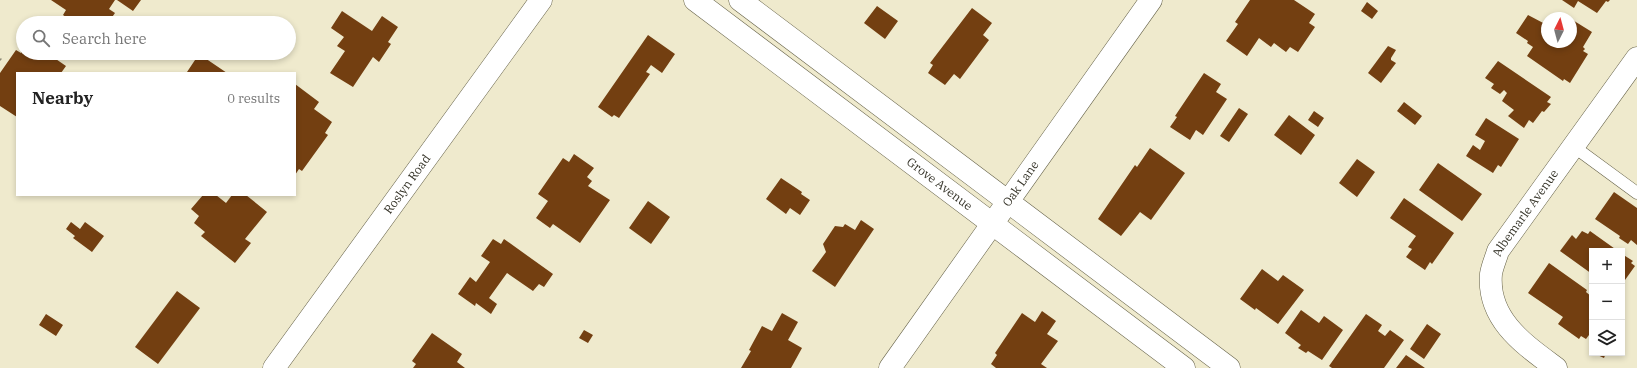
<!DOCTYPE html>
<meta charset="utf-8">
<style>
:root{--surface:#fff;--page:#f6f6f6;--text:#222;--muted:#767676;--line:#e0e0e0}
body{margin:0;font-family:"IBM Plex Serif",serif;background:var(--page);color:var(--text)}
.controls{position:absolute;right:12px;bottom:12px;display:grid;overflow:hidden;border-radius:0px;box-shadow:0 2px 6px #0003}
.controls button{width:36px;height:36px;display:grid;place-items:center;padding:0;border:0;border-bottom:1px solid var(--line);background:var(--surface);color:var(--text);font:20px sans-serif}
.compass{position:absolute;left:1541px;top:12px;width:36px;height:36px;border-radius:50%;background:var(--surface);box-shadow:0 2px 6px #0003;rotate:6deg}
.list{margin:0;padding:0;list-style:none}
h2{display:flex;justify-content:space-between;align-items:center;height:52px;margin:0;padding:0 16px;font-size:17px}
h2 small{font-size:13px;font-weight:400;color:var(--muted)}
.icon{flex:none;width:22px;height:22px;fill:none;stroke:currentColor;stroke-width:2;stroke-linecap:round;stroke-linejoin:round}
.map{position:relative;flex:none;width:1637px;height:368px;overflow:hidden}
.search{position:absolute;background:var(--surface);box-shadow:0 2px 6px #0003;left:16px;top:16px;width:280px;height:44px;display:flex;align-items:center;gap:10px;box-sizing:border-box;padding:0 14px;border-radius:22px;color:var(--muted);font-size:15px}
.panel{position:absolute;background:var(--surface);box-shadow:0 2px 6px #0003;left:16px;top:72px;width:280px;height:124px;border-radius:0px}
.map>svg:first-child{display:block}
.building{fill:#733f11}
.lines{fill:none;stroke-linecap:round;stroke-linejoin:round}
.service-casing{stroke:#646047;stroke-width:13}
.minor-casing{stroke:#646047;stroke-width:23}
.tertiary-casing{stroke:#646047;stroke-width:23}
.path{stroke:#8d8a76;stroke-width:2.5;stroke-dasharray:4 2;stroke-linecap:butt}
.service{stroke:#fff;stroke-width:12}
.minor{stroke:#fff;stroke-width:22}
.tertiary{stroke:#fff;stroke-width:22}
.labels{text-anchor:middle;stroke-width:4;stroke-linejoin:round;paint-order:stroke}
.street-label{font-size:12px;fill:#363429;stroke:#fff}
</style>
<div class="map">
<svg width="1637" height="368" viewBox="0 0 1637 368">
<rect width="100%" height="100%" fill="#efeacd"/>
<path class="building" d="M 51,0 L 115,0 L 109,9 L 115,13 L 108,23 L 98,18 L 95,23 L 74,23 L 63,15 L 66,10 Z
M 117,0 L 141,0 L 133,11 Z
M 1250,0 L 1294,0 L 1315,14 L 1309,23 L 1315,27 L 1298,52 L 1290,47 L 1286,52 L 1274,43 L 1271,47 L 1259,38 L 1247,56 L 1226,41 L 1238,24 L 1235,22 Z
M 1562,0 L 1610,0 L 1608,2 L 1606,1 L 1597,13 L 1578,1 L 1574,8 Z
M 1367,2 L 1378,11 L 1372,19 L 1361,11 Z
M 877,6 L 898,21 L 885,39 L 864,23 Z
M 972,8 L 992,23 L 983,35 L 989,40 L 960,79 L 954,74 L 945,85 L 928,73 L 933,65 L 930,63 Z
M 342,11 L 372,31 L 382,16 L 398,27 L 388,42 L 391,44 L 379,62 L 373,57 L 353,87 L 330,73 L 345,51 L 337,46 L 344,37 L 331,28 Z
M 1528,15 L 1547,25 L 1547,42 L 1571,42 L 1571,19 L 1592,32 L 1583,47 L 1585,49 L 1583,51 L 1588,54 L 1570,83 L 1564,79 L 1563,81 L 1527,56 L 1533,47 L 1527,43 L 1528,41 L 1516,33 Z
M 648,35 L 675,54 L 662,73 L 651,65 L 646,72 L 650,74 L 619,118 L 614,115 L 612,117 L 598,107 Z
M 1388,46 L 1396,50 L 1391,58 L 1391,60 L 1396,63 L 1381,83 L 1368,73 Z
M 16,50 L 21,53 L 23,50 L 23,53 L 51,53 L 50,55 L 66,66 L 61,73 L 17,73 L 17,117 L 0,106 L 0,73 Z
M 199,54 L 227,73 L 189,73 L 187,72 Z
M 1498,61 L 1551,97 L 1547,102 L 1551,104 L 1544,112 L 1542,111 L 1533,123 L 1529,120 L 1524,128 L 1508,116 L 1514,110 L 1502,101 L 1507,93 L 1504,90 L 1500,94 L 1491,88 L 1494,84 L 1485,78 Z
M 1204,73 L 1221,84 L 1216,92 L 1227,99 L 1203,135 L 1196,130 L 1190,140 L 1170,127 L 1177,117 L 1175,116 Z
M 295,84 L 319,102 L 314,109 L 332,122 L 325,133 L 328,135 L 302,171 L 299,169 L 295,175 Z
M 1404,102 L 1422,116 L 1415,125 L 1397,111 Z
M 1239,108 L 1248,114 L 1229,142 L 1220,136 Z
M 1314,111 L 1324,118 L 1318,127 L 1308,120 Z
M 1289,115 L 1315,135 L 1301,155 L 1274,135 Z
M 1486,118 L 1519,139 L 1501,167 L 1498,165 L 1493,173 L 1466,156 L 1473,145 L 1480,150 L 1485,141 L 1475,135 Z
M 1150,148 L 1185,173 L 1151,220 L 1140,212 L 1121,236 L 1098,219 L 1135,165 L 1137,167 Z
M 574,154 L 594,168 L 587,177 L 592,181 L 588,186 L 610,200 L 580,243 L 553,224 L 550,228 L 536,218 L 548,201 L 538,194 L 563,158 L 569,162 Z
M 1357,159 L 1375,172 L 1357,197 L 1339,183 Z
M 1438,163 L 1482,194 L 1462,221 L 1419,190 Z
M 781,178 L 802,192 L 801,194 L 810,200 L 800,215 L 790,208 L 786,214 L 766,199 Z
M 1614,192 L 1637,208 L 1637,245 L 1631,240 L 1628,244 L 1619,238 L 1620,236 L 1595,219 Z
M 203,195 L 216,195 L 226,203 L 232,195 L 246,195 L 267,212 L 245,239 L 251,243 L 235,263 L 201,236 L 205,232 L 194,223 L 199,216 L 191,209 Z
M 1404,198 L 1454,233 L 1432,264 L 1430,262 L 1425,270 L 1406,257 L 1412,249 L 1408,247 L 1416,236 L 1390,218 Z
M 648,201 L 670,217 L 651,244 L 629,228 Z
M 861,220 L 874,229 L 835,287 L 812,271 L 826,252 L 823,244 L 835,226 L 843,227 L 845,224 L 855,230 Z
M 71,222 L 80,229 L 85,222 L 104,236 L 92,252 L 73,238 L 75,236 L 66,229 Z
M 1582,231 L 1588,234 L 1590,231 L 1618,251 L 1592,251 L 1592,274 L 1560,251 L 1572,235 L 1576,239 Z
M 493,239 L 501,244 L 504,239 L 553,274 L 544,287 L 539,284 L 533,291 L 507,273 L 489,298 L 497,304 L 491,314 L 476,303 L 475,306 L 458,294 L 470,277 L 476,282 L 490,262 L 481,256 Z
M 1622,254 L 1633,261 L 1631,263 L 1635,266 L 1625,280 L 1622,278 Z
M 1549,263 L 1587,290 L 1586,292 L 1592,297 L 1592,331 L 1586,339 L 1581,336 L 1579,339 L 1558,324 L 1563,317 L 1528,293 Z
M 1262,269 L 1278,281 L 1283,275 L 1304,290 L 1278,324 L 1256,308 L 1255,310 L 1240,299 Z
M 177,291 L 200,308 L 158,364 L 135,347 Z
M 1301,310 L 1319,323 L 1324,316 L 1343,330 L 1322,360 L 1308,351 L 1306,353 L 1298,348 L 1301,345 L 1285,333 Z
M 1042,311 L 1056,321 L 1047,334 L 1058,341 L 1041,364 L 1047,368 L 996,368 L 991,364 L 997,355 L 995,353 L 1022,313 L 1035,322 Z
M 782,313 L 798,322 L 788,340 L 802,348 L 791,368 L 741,368 L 751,351 L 749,350 L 762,326 L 772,331 Z
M 46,314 L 63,325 L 56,336 L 39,325 Z
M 1366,314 L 1382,325 L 1378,331 L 1385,336 L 1390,330 L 1404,340 L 1384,368 L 1332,368 L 1329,366 Z
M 1427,324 L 1441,334 L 1424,359 L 1410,349 Z
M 584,330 L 593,335 L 588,343 L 579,338 Z
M 432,333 L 462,354 L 457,362 L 465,368 L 413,368 L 416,364 L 412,361 Z
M 1593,353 L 1606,353 L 1604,358 Z
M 1406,355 L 1425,368 L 1396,368 Z"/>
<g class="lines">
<g class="service-casing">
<path id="service" d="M 1573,146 L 1637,193"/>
</g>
<g class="minor-casing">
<g id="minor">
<path id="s1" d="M 274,368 L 541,0"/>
<path id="s2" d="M 890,368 L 1151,0"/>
<path id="s3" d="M 1556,368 C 1525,345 1487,320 1491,274 C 1492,267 1496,258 1498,251 L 1637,58"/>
</g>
</g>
<g class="tertiary-casing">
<g id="tertiary">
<path id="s4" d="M 695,0 L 1184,368"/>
<path d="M 740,0 L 1229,368"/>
</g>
</g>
<path class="path" d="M 0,59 L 1,60"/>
<use href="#service" class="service"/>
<use href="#minor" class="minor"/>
<use href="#tertiary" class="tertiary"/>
</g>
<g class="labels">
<g class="street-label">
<text dy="4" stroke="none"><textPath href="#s1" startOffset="227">Roslyn Road</textPath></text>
<text dy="4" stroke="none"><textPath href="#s4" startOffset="306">Grove Avenue</textPath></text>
<text dy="4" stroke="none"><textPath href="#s2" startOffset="226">Oak Lane</textPath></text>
<text dy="4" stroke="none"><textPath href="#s3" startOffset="191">Albemarle Avenue</textPath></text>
</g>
</g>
</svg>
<div class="controls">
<button>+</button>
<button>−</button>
<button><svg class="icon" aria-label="layers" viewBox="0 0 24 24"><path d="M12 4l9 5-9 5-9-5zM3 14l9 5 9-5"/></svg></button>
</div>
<svg class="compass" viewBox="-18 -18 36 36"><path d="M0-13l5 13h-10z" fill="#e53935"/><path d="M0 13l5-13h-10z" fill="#767676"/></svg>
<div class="search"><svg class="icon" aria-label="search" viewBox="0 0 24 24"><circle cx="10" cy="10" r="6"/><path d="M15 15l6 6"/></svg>Search here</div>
<section class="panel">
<h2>Nearby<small>0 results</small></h2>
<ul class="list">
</ul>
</section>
</div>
